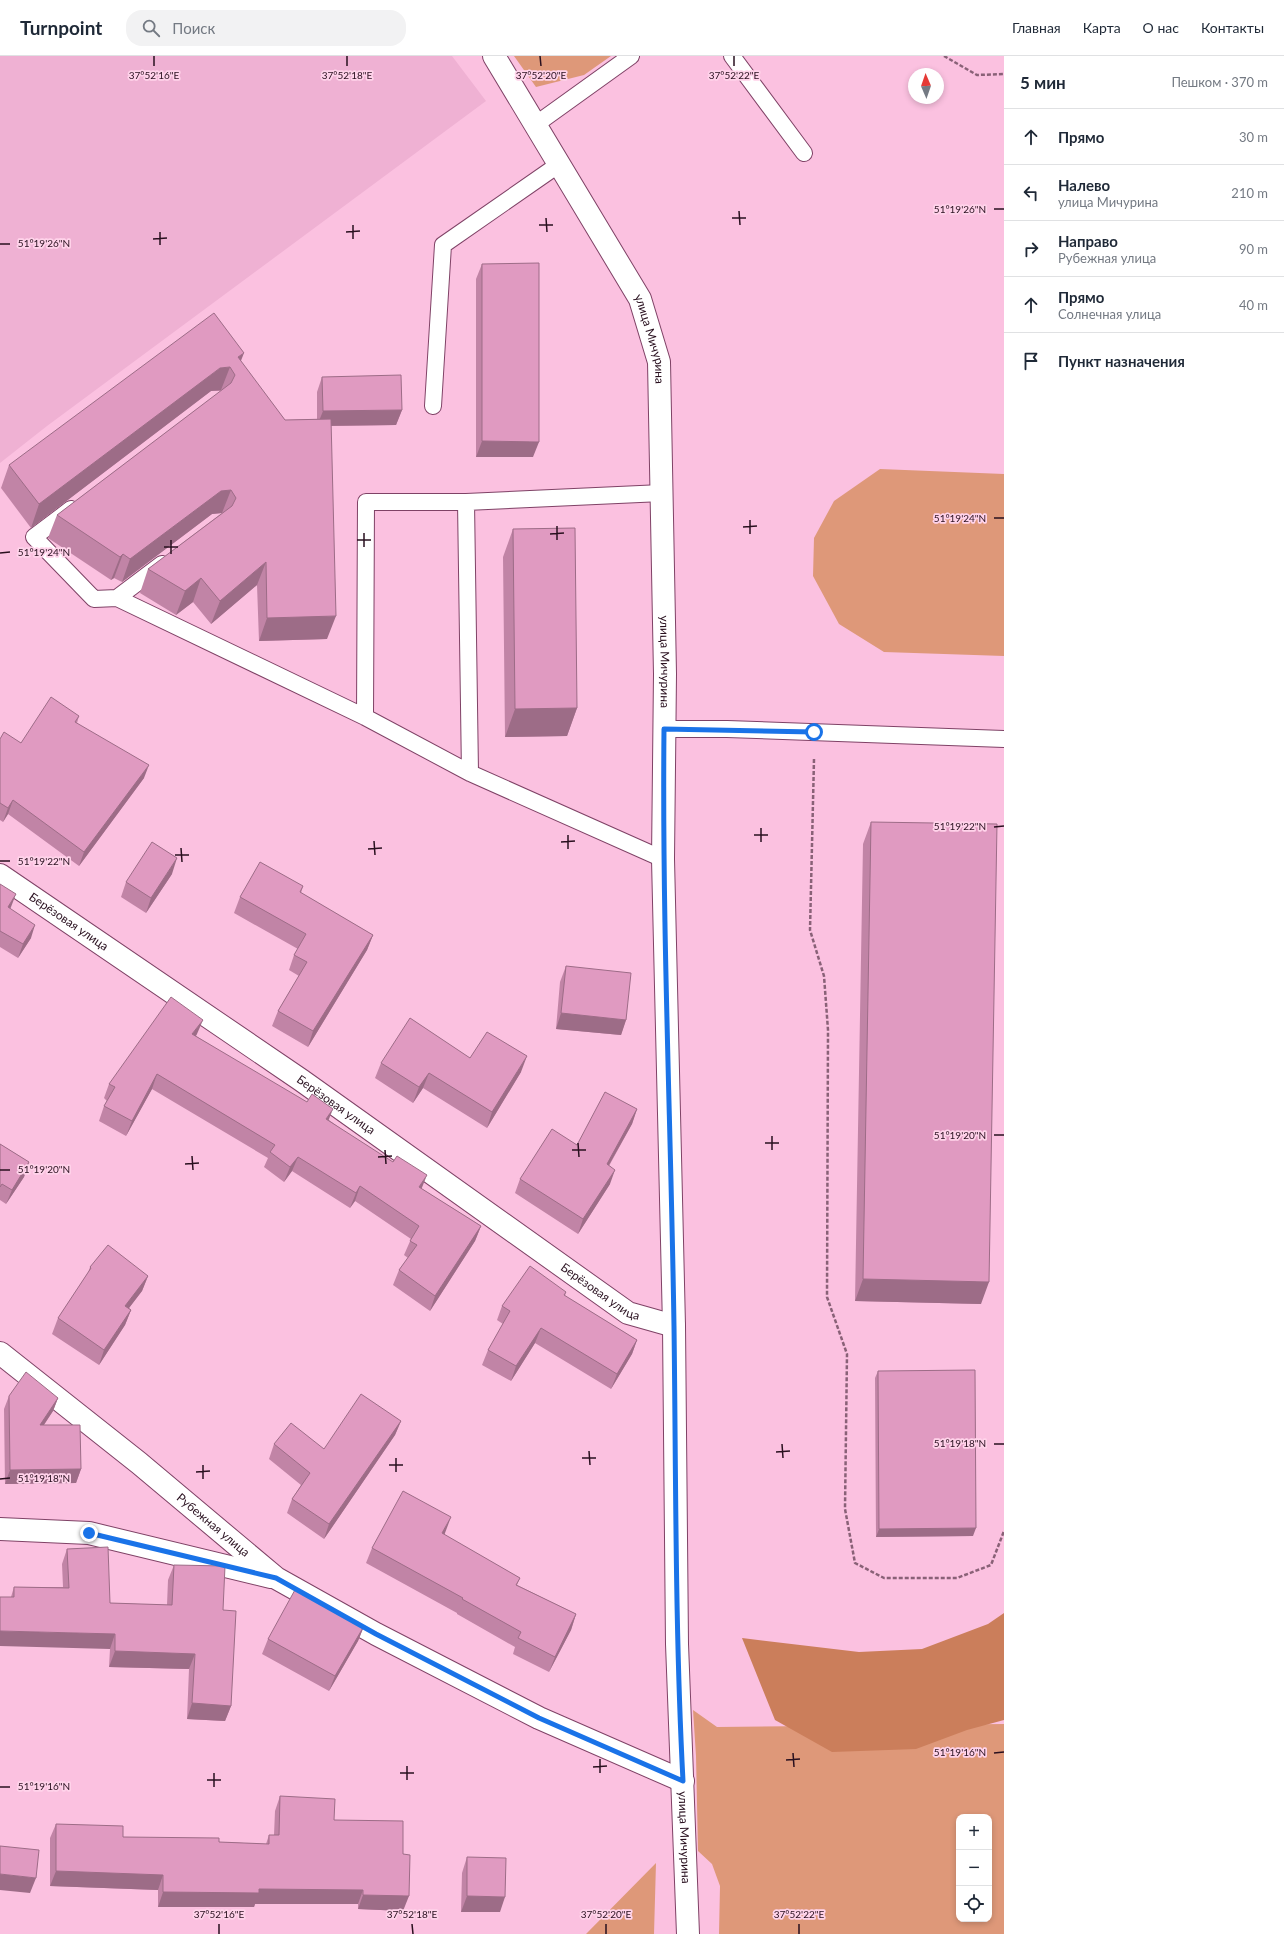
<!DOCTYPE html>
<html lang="ru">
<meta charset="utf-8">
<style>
:root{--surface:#fff;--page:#f2f2f3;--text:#1f2937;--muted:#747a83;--line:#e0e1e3}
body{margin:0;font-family:Lato,sans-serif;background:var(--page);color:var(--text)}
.controls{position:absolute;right:12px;bottom:12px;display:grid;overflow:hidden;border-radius:8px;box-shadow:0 2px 6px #0003}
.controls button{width:36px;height:36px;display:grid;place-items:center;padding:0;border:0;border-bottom:1px solid var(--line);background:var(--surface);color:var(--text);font:20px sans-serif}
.compass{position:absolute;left:908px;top:12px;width:36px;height:36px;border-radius:50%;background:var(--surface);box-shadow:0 2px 6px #0003;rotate:358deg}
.stop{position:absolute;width:12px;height:12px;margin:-9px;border:3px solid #1a73e8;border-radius:50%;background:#fff}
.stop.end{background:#1a73e8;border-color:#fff;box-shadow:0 1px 4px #0008}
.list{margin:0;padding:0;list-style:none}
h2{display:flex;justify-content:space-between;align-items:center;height:52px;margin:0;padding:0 16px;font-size:17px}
h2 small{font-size:13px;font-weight:400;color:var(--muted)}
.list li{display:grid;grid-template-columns:26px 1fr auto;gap:12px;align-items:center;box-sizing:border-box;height:56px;padding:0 16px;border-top:1px solid var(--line)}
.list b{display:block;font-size:15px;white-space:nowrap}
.list p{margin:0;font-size:13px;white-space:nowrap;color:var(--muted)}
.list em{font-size:13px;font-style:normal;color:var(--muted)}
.icon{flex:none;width:22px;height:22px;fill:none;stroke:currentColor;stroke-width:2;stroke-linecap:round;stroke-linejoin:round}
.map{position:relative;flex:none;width:1004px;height:1878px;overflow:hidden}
header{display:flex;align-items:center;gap:24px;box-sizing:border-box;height:56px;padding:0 20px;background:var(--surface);border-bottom:1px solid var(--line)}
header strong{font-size:19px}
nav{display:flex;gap:22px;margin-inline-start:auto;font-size:14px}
.search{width:280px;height:36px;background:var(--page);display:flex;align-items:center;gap:10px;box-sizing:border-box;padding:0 14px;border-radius:16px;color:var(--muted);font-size:15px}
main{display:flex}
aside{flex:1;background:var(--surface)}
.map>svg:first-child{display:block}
.built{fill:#efb1d3}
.green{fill:#de9879;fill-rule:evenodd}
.forest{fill:#cb7e5b}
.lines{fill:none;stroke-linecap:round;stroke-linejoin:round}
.service-casing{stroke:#7f4266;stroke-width:18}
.minor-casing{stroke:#7f4266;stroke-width:24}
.path{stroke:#896177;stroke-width:2.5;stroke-dasharray:4 2;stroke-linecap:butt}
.service{stroke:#fff;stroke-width:16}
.minor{stroke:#fff;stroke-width:22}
.wall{fill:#c184a6}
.shaded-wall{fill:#9d6c87}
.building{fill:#e09ac1;stroke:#9d6c87}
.route{stroke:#1a73e8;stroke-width:5}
.ticks{fill:none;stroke:#29101f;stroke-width:1.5}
.labels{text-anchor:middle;stroke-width:3.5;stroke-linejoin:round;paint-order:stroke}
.street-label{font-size:12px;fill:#29101f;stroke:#ffd3ea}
.ticks-label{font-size:10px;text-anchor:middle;fill:#29101f;stroke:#ffd3ea;stroke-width:3.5;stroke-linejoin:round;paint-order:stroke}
</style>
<header>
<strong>Turnpoint</strong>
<div class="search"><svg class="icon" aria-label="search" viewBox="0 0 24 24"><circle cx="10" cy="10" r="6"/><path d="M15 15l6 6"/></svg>Поиск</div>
<nav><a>Главная</a><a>Карта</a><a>О нас</a><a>Контакты</a></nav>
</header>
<main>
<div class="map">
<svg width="1004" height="1878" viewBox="0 0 1004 1878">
<rect width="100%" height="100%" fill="#fbc1e0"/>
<path class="built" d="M 0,0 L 452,0 L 486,45 L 47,370 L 0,407 Z"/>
<path class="green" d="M 514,0 L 611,0 L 584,19 L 536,31 Z
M 880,413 L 1004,418 L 1004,600 L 884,596 L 839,568 L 813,520 L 814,482 L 834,445 Z
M 693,1654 L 717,1671 L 1004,1668 L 1004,1878 L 719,1878 L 720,1830 L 712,1808 L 698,1795 L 696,1700 ZM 959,1761 L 989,1761 L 989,1863 L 959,1863 Z
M 656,1807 L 654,1878 L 586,1878 Z"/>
<path class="forest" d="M 1004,1557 L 1004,1664 L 967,1674 L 916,1693 L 832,1696 L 775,1664 L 742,1582 L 859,1596 L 922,1593 L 988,1568 Z"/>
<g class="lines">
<g class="service-casing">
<path id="service" d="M 732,0 L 804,97
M 535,69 L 631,0
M 433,350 L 443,189 L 558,109
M 466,446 L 470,717
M 71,453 L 34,481 L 94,543 L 117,542 L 365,661 L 470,717 L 663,803
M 117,542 L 162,508
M 365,661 L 366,446 L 466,446 L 662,437
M 664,673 L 727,673 L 1004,683"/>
</g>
<g class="minor-casing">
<g id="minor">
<path id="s1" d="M 494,0 L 640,243 L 659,306 L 665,618 L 663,803 L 674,1270 L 677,1588 L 688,1878"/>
<path id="s2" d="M 0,819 L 301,1024 L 628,1257 L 674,1270"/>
<path id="s3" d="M 0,1297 L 139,1407 L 276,1522 L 376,1578 L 539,1662 L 683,1725"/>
<path d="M 0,1473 L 89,1477 L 271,1521"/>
</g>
</g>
<path class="path" d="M 944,0 L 977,19 L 1004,18
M 814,703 L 810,874 L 824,920 L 828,974 L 827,1241 L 847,1298 L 845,1453 L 855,1507 L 884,1522 L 957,1522 L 991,1509 L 1004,1475"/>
<use href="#service" class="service"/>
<use href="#minor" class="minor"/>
</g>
<path class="wall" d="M 482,208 L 533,401 L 476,401 L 476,223 Z
M 241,306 L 285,364 L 317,363 L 317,336 L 322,321 L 402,354 L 396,369 L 331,370 L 327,583 L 259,585 L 257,529 L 211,568 L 193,546 L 176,559 L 140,537 L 148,513 L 222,457 L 212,458 L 122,526 L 114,522 L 111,524 L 48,482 L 57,459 L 221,335 L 211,335 L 31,472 L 1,432 L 9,409 Z
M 513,473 L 577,652 L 567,680 L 505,681 L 503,501 Z
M 79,660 L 77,667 L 144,722 L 79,810 L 8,758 L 3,766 L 0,764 L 0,683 L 21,687 Z
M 871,766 L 981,1248 L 855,1245 L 863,788 Z
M 172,818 L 146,857 L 121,841 L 126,826 Z
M 0,828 L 11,851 L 10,852 L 31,882 L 18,902 L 0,891 Z
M 303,830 L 301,837 L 373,879 L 367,894 L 308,991 L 272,970 L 278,955 L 299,920 L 289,914 L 294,899 L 298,893 L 234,857 L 240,841 Z
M 566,910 L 626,964 L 621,979 L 556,973 L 560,926 Z
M 197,978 L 196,980 L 329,1064 L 422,1133 L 481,1170 L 475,1185 L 430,1255 L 393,1229 L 399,1214 L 408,1202 L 404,1199 L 411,1183 L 355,1145 L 350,1152 L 292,1115 L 284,1126 L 264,1111 L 268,1102 L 152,1033 L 126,1080 L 99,1065 L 104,1050 L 107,1045 L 104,1042 L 109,1028 Z
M 381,1007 L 521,1016 L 487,1072 L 423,1032 L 413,1047 L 375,1022 Z
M 637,1053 L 632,1068 L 609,1110 L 610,1128 L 578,1178 L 515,1137 L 520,1123 Z
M 0,1088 L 29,1106 L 24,1121 L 6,1148 L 0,1144 Z
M 90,1211 L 148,1220 L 142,1235 L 129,1252 L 131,1254 L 125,1269 L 99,1309 L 52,1278 L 58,1262 L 88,1217 Z
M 566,1236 L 565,1240 L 637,1284 L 632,1298 L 611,1333 L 535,1287 L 511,1325 L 482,1309 L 488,1294 L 503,1268 L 497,1264 L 502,1250 Z
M 878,1315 L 973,1480 L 876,1481 L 875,1322 Z
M 9,1340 L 58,1342 L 53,1355 L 44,1369 L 81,1413 L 76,1427 L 5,1428 L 4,1353 Z
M 401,1365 L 395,1379 L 324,1483 L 287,1457 L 292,1443 L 301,1429 L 269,1403 L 274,1388 L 324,1393 Z
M 445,1477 L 444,1479 L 520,1522 L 517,1529 L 576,1558 L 571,1574 L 549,1616 L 513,1598 L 515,1591 L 457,1558 L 457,1557 L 366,1507 L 372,1492 Z
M 67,1493 L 110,1547 L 167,1549 L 168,1524 L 174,1509 L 223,1554 L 231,1650 L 225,1665 L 187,1663 L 189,1613 L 109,1611 L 110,1593 L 11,1541 L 14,1531 L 63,1531 L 62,1508 Z
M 364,1570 L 358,1585 L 329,1635 L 262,1598 L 268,1583 Z
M 280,1740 L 334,1764 L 403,1798 L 403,1855 L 358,1853 L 358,1848 L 255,1848 L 254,1851 L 158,1851 L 158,1834 L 50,1830 L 50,1782 L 56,1768 L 123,1781 L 219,1786 L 266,1788 L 269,1779 L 274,1779 L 275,1755 Z
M 467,1801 L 500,1856 L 461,1856 L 462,1817 Z"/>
<path class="shaded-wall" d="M 244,297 L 235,320 L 235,319 L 238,301 Z
M 230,311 L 221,334 L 211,335 L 31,472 L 39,448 L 220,312 Z
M 402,354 L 396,369 L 317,370 L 323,355 Z
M 482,385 L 539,386 L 533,401 L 476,401 Z
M 231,434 L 222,457 L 212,458 L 122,526 L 130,503 L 221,435 Z
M 123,498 L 114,522 L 111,524 L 120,501 Z
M 266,506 L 257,529 L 211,568 L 220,545 Z
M 201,522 L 193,546 L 176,559 L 185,535 Z
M 336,560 L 327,583 L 259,585 L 267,562 Z
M 577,652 L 567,680 L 505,681 L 515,653 Z
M 149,709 L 144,722 L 79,810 L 84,796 Z
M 13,744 L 8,758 L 3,766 L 8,752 Z
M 177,802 L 172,818 L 146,857 L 151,842 Z
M 16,838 L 11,851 L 3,864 L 8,851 Z
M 35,869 L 31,882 L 18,902 L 23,888 Z
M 373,879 L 367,894 L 308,991 L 313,975 Z
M 561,957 L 626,964 L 621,979 L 556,973 Z
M 203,964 L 197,978 L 187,993 L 192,978 Z
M 527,1000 L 521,1016 L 487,1072 L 492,1056 Z
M 429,1017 L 423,1032 L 413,1047 L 419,1031 Z
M 157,1018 L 152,1033 L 126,1080 L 132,1065 Z
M 333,1053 L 327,1068 L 326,1063 Z
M 637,1053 L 632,1068 L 601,1123 L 607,1108 Z
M 298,1101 L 292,1115 L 284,1126 L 290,1111 Z
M 29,1106 L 24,1121 L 6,1148 L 12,1134 Z
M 615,1114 L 610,1128 L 578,1178 L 583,1163 Z
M 427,1119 L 421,1134 L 419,1131 Z
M 360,1130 L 355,1145 L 350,1152 L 356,1137 Z
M 481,1170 L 475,1185 L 430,1255 L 435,1240 Z
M 148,1220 L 142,1235 L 119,1265 L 125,1250 Z
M 863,1223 L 989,1226 L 981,1248 L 855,1245 Z
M 131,1254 L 125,1269 L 99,1309 L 104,1294 Z
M 541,1272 L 535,1287 L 511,1325 L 516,1310 Z
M 637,1284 L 632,1298 L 611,1333 L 617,1318 Z
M 58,1342 L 53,1355 L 35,1382 L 40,1369 Z
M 401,1365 L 395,1379 L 324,1483 L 329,1468 Z
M 81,1413 L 76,1427 L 5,1428 L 10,1414 Z
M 451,1461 L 445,1477 L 437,1493 L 442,1477 Z
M 976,1472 L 973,1480 L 876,1481 L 879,1473 Z
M 576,1558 L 571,1574 L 549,1616 L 555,1601 Z
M 364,1570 L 358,1585 L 329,1635 L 335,1620 Z
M 0,1575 L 115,1578 L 110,1593 L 0,1590 Z
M 115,1595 L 195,1598 L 189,1613 L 109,1611 Z
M 192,1647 L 231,1650 L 225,1665 L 187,1663 Z
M 56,1815 L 163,1819 L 158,1834 L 50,1830 Z
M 0,1818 L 36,1822 L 30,1837 L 0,1834 Z
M 259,1833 L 363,1834 L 358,1848 L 255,1848 L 254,1851 L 158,1851 L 163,1836 Z
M 363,1839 L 409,1840 L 403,1855 L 358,1853 Z
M 467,1840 L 505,1841 L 500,1856 L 461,1856 Z"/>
<path class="building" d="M 539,207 L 539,386 L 482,385 L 482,208 Z
M 214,257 L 244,297 L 238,301 L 285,364 L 331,363 L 336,560 L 267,562 L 266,506 L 220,545 L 201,522 L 185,535 L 148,513 L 232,450 L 236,442 L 231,434 L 221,435 L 130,503 L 123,498 L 120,501 L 57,459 L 231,327 L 235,319 L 230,311 L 220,312 L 39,448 L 9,409 Z
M 401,319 L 402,354 L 323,355 L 322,321 Z
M 575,472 L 577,652 L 515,653 L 513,473 Z
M 51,641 L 79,660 L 75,666 L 149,709 L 84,796 L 13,744 L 8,752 L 0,747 L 0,683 L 4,676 L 21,687 Z
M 871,766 L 997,768 L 989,1226 L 863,1223 Z
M 152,786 L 177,802 L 151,842 L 126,826 Z
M 260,806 L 303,830 L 300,836 L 373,879 L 313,975 L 278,955 L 307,906 L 294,899 L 306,878 L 240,841 Z
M 0,828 L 16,838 L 8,851 L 35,869 L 23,888 L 0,875 Z
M 566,910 L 631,917 L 626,964 L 561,957 Z
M 171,941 L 203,964 L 192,978 L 307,1046 L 312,1038 L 333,1053 L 326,1063 L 393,1106 L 397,1100 L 427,1119 L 419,1131 L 481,1170 L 435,1240 L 399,1214 L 417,1189 L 410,1185 L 419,1170 L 360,1130 L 356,1137 L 298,1101 L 290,1111 L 270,1096 L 275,1089 L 157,1018 L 132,1065 L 104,1050 L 115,1031 L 109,1028 Z
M 410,962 L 470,1002 L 487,976 L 527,1000 L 492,1056 L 429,1017 L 419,1031 L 381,1007 Z
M 605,1036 L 637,1053 L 607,1108 L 615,1114 L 583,1163 L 520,1123 L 552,1073 L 577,1089 Z
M 0,1088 L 29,1106 L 12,1134 L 2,1128 L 0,1131 Z
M 108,1189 L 148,1220 L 125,1250 L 131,1254 L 104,1294 L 58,1262 L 91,1212 L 90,1211 Z
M 530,1210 L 566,1236 L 564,1239 L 637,1284 L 617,1318 L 541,1272 L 516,1310 L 488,1294 L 510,1255 L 502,1250 Z
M 975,1314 L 976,1472 L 879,1473 L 878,1315 Z
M 26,1316 L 58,1342 L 40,1369 L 80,1369 L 81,1413 L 10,1414 L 9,1340 Z
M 361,1338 L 401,1365 L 329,1468 L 292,1443 L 310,1417 L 274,1388 L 291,1367 L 324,1393 Z
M 403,1435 L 451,1461 L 442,1477 L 520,1522 L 516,1529 L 576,1558 L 555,1601 L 518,1582 L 521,1576 L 462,1543 L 463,1542 L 372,1492 Z
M 108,1491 L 110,1547 L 172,1549 L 174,1509 L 225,1510 L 223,1554 L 236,1555 L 231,1650 L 192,1647 L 195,1598 L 115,1595 L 115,1578 L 0,1575 L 0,1541 L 14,1541 L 14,1531 L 69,1532 L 67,1493 Z
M 296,1532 L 364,1570 L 335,1620 L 268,1583 Z
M 280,1740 L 335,1743 L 334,1764 L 403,1765 L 403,1798 L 410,1799 L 409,1840 L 363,1839 L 363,1834 L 259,1833 L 259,1837 L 163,1836 L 163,1819 L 56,1815 L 56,1768 L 123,1770 L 123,1781 L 219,1782 L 219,1786 L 269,1788 L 269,1779 L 279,1779 Z
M 0,1790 L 39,1794 L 36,1822 L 0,1818 Z
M 467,1801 L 506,1802 L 505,1841 L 467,1840 Z"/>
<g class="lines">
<path class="route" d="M 89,1477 L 276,1522 L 376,1578 L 539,1662 L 683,1725 C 675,1573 676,1422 674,1270 C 671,1071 662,872 664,673 L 814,676"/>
</g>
<path class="ticks" d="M 154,0 L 154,10M 347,0 L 347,10M 540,0 L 541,10M 734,0 L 734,10M 994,153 L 1004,153M 739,155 L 740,169M 546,162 L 547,176M 732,162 L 746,162M 353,169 L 353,183M 539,169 L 553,169M 160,176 L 160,189M 346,176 L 360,175M 153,183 L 167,182M 0,188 L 10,188M 994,462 L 1004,462M 750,464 L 750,478M 557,470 L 557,484M 743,471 L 757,470M 364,477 L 364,491M 550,478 L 564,477M 171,484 L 171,498M 357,484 L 371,484M 164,491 L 178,491M 0,497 L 10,496M 994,771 L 1004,770M 761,772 L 761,786M 568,779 L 568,793M 754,779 L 768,779M 374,785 L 375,799M 561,786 L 575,785M 181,792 L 182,806M 368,793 L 382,792M 175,799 L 189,799M 0,805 L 10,805M 994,1079 L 1004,1079M 772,1080 L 772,1094M 578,1087 L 579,1101M 765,1087 L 779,1087M 385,1094 L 386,1108M 572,1094 L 586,1094M 192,1100 L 193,1114M 378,1101 L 392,1100M 185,1108 L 199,1107M 0,1114 L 10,1114M 782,1388 L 783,1402M 994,1388 L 1004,1388M 589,1395 L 590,1409M 776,1396 L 790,1395M 396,1402 L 396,1416M 582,1402 L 596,1402M 203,1409 L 203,1423M 389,1409 L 403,1409M 196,1416 L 210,1415M 0,1423 L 10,1422M 793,1697 L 794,1711M 994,1697 L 1004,1696M 600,1703 L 600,1717M 786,1704 L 800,1703M 407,1710 L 407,1724M 593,1711 L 607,1710M 214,1717 L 214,1731M 400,1717 L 414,1717M 207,1724 L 221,1724M 0,1731 L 10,1731M 219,1868 L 219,1878M 412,1868 L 413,1878M 606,1868 L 606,1878M 799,1868 L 799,1878"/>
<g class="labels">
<g class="street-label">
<text dy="4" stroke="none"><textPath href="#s1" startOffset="325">улица Мичурина</textPath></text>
<text dy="4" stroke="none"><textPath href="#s1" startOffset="649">улица Мичурина</textPath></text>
<text dy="4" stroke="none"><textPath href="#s2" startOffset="83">Берёзовая улица</textPath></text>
<text dy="4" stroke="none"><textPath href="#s2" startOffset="407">Берёзовая улица</textPath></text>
<text dy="4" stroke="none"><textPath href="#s2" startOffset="731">Берёзовая улица</textPath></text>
<text dy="4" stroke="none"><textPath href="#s3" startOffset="274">Рубежная улица</textPath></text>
<text dy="4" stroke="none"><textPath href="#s1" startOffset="1825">улица Мичурина</textPath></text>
</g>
</g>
<g class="ticks-label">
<text x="154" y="23">37°52'16"E</text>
<text x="347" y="23">37°52'18"E</text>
<text x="541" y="23">37°52'20"E</text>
<text x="734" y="23">37°52'22"E</text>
<text x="960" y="157">51°19'26"N</text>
<text x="44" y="191">51°19'26"N</text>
<text x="960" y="466">51°19'24"N</text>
<text x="44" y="500">51°19'24"N</text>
<text x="960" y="774">51°19'22"N</text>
<text x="44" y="809">51°19'22"N</text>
<text x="960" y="1083">51°19'20"N</text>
<text x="44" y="1117">51°19'20"N</text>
<text x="960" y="1391">51°19'18"N</text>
<text x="44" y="1426">51°19'18"N</text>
<text x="960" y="1700">51°19'16"N</text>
<text x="44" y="1734">51°19'16"N</text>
<text x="219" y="1862">37°52'16"E</text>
<text x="412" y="1862">37°52'18"E</text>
<text x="606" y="1862">37°52'20"E</text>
<text x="799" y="1862">37°52'22"E</text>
</g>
</svg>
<div class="controls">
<button>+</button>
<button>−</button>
<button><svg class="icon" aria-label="locate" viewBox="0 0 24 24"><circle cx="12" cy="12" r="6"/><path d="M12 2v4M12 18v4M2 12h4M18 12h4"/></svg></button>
</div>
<svg class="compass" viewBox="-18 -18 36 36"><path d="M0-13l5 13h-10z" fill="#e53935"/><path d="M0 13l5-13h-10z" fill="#747a83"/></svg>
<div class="stop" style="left:814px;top:676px"></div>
<div class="stop end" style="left:89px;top:1477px"></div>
</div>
<aside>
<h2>5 мин<small>Пешком · 370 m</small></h2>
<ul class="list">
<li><svg class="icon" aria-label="ahead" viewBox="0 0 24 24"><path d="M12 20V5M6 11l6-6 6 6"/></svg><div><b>Прямо</b></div><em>30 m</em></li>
<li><svg class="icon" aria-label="left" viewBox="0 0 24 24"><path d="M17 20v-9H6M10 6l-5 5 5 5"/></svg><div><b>Налево</b><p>улица Мичурина</p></div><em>210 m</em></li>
<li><svg class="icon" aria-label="right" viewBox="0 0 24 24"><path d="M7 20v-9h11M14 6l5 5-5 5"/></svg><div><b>Направо</b><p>Рубежная улица</p></div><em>90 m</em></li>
<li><svg class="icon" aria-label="ahead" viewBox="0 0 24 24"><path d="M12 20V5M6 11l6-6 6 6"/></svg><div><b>Прямо</b><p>Солнечная улица</p></div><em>40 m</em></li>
<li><svg class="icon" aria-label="arrive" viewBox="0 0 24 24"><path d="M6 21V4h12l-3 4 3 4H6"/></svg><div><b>Пункт назначения</b></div></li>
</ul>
</aside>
</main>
